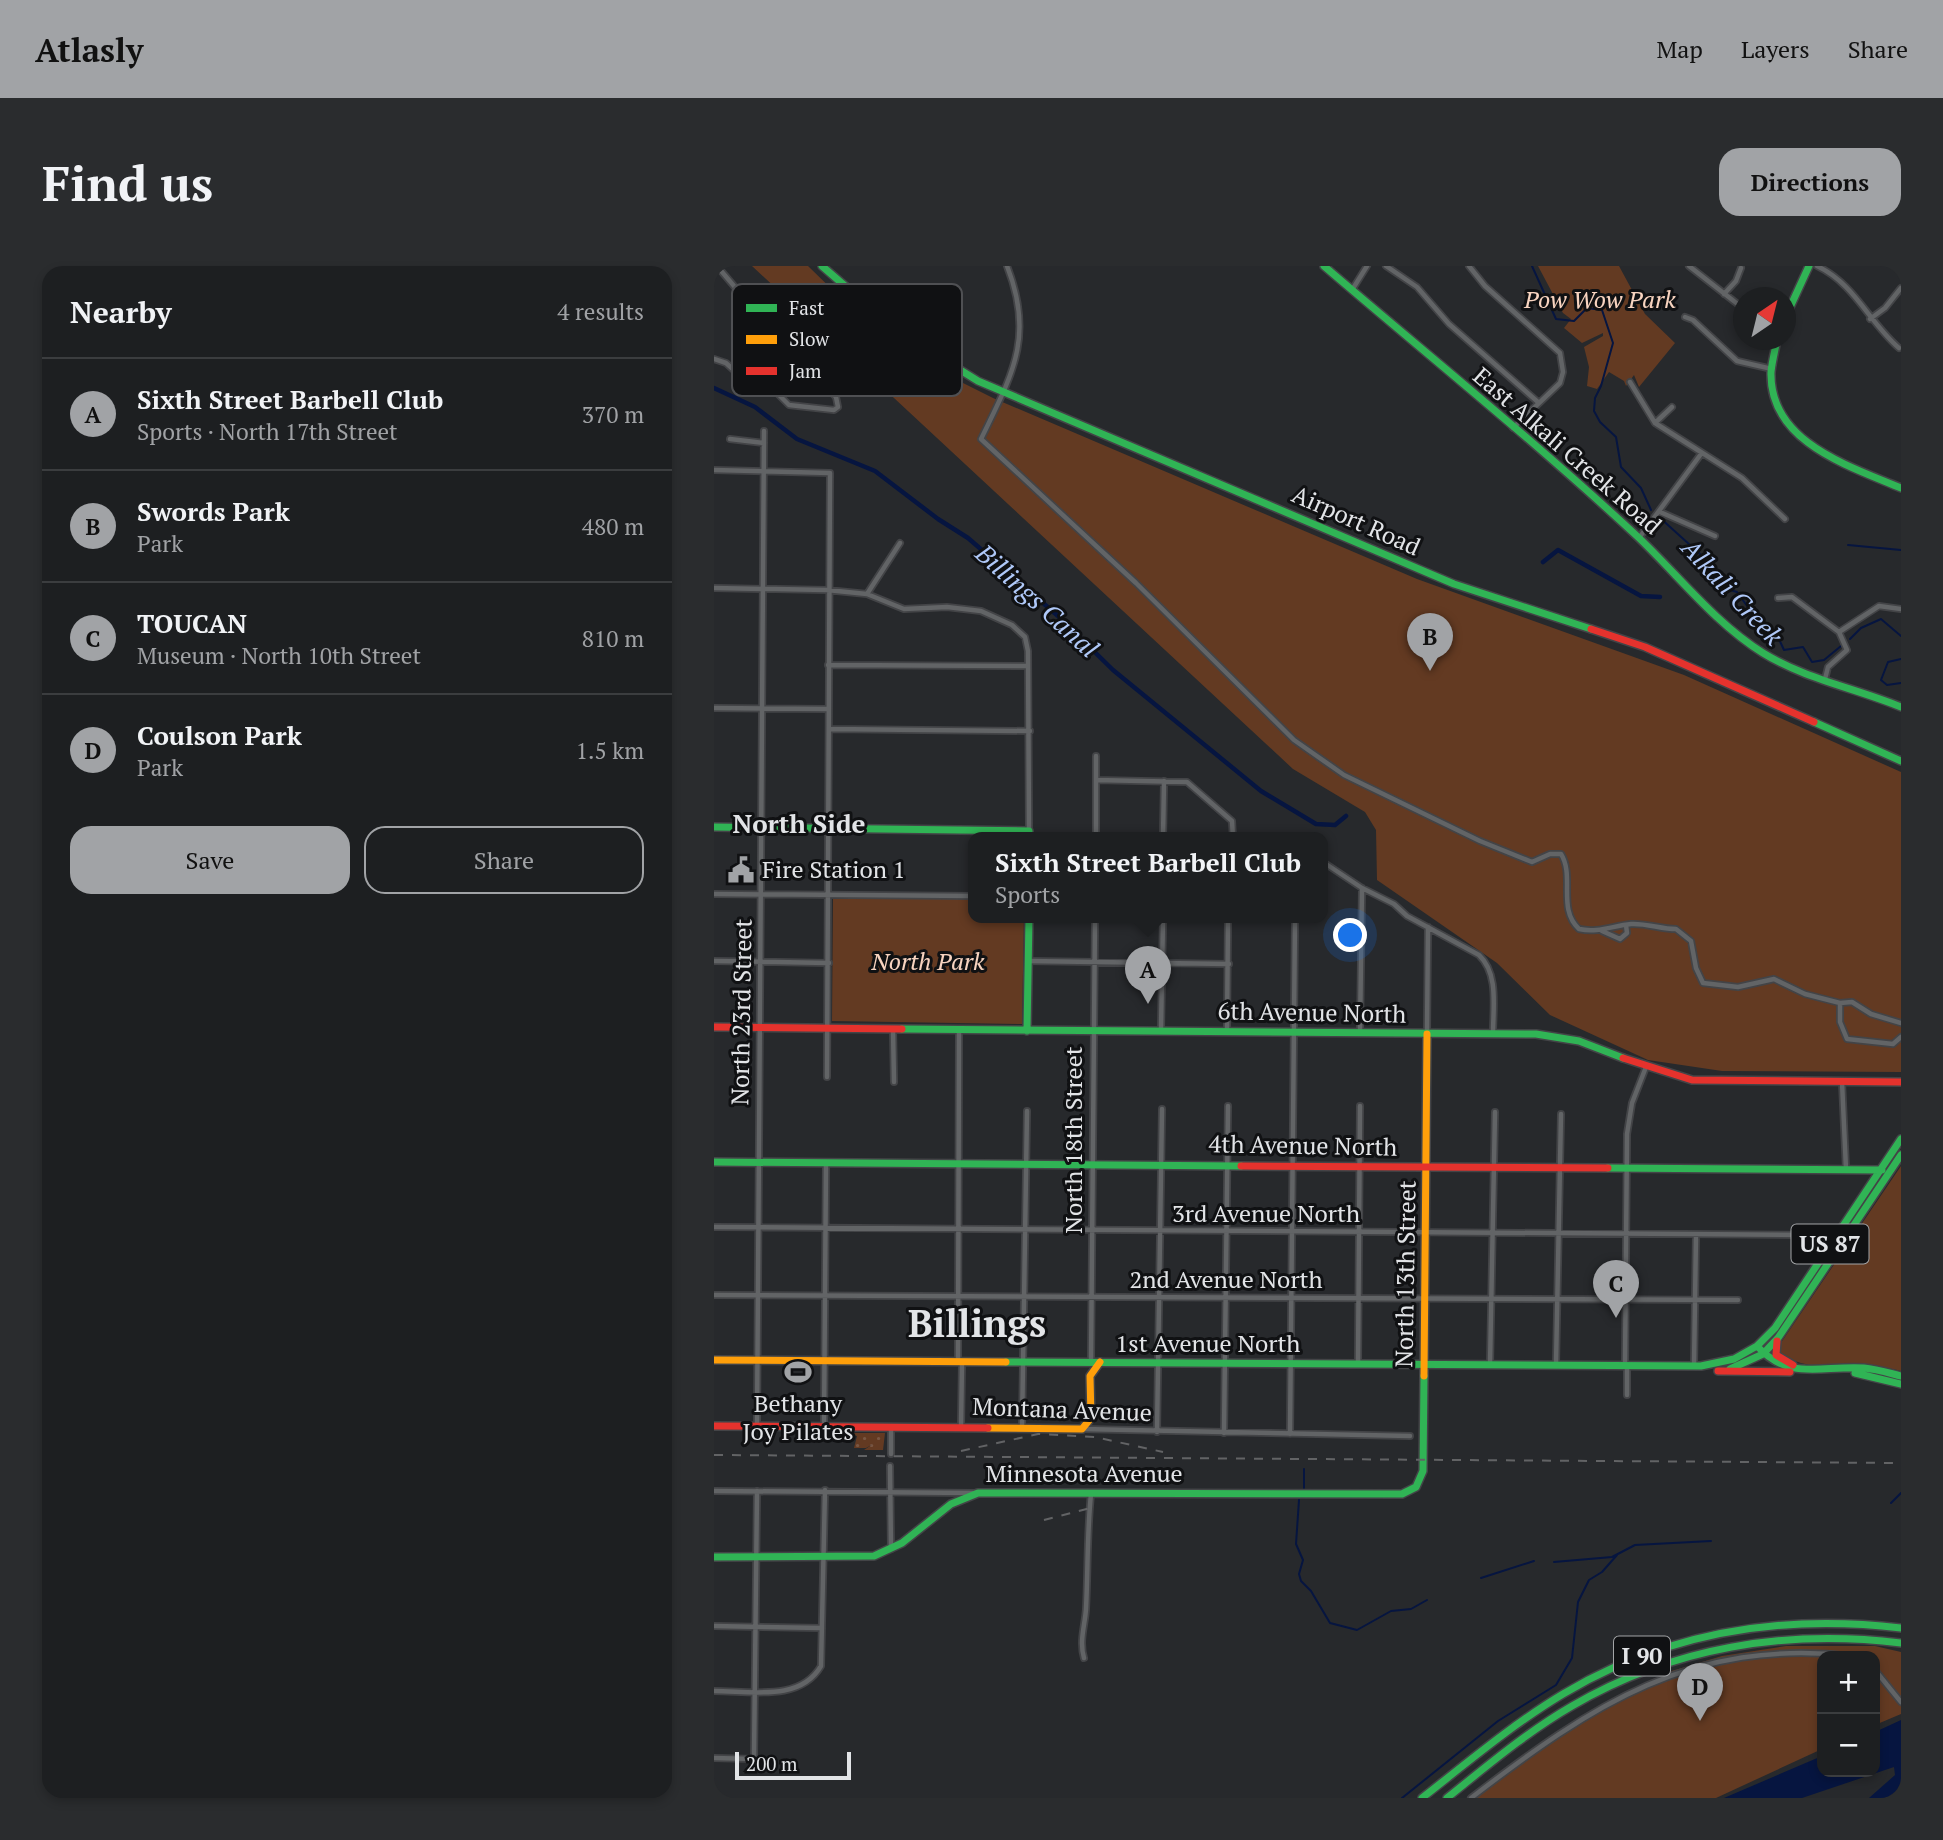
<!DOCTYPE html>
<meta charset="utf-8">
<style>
:root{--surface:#1d1f21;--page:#2a2c2e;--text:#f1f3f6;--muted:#a0a2a5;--line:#3b3d3f;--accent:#a1a3a6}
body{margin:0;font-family:"PT Serif",serif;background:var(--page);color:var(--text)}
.controls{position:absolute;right:21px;bottom:21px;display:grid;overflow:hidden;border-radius:14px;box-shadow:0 4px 10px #0003}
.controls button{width:63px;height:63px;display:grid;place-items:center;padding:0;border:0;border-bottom:2px solid var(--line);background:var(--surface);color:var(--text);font:35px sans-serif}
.compass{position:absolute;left:1019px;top:21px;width:63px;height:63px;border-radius:50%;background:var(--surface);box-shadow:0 4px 10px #0003;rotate:35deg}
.scale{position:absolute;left:21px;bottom:18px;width:116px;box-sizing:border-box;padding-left:7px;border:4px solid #e2e4e7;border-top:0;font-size:19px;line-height:24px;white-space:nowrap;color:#e2e4e7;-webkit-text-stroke:5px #101113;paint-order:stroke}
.you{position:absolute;left:637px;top:670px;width:24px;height:24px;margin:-18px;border:5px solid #fff;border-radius:50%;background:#1a73e8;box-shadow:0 0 0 10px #1a73e833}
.badge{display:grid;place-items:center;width:46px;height:46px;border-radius:50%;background:var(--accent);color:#111;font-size:23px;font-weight:700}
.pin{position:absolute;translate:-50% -58px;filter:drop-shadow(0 2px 4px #0008)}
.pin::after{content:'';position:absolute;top:37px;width:24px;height:21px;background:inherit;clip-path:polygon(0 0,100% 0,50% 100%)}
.popup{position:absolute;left:254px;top:566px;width:360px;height:91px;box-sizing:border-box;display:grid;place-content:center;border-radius:14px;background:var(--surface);filter:drop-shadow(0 2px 5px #0005);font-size:23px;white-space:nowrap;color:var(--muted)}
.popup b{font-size:26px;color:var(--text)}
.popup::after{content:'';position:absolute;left:50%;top:100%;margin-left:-14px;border:14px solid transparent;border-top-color:var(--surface)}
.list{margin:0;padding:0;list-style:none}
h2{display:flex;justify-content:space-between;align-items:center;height:91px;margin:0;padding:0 28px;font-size:30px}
h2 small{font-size:23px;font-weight:400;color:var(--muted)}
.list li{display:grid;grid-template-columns:46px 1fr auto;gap:21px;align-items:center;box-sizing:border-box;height:112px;padding:0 28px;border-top:2px solid var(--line)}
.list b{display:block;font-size:26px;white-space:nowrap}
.list p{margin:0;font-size:23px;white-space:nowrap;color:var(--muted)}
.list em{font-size:23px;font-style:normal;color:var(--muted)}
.actions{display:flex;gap:14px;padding:21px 28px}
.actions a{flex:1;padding:16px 0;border:2px solid var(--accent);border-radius:21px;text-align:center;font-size:24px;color:var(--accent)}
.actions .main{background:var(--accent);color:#111}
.map{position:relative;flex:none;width:1187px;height:1532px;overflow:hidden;border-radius:21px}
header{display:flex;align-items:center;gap:42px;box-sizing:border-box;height:98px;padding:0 35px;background:var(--accent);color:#111}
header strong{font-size:33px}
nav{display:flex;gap:38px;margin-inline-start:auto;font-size:24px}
.intro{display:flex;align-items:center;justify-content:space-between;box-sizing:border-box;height:168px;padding:0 42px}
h1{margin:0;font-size:49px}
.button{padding:18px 32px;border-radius:21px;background:var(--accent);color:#111;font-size:24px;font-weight:700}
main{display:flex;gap:42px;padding:0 42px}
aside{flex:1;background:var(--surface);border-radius:21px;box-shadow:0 4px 10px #0003}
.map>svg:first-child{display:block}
.grass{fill:url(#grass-dots)}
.green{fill:#633a22}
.water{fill:#061540}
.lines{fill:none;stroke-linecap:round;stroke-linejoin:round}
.stream{stroke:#061540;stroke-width:2}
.canal{stroke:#061540;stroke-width:4.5}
.street-casing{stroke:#434447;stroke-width:8}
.fast-casing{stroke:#434447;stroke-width:10}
.slow-casing{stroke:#434447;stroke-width:10}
.jam-casing{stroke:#434447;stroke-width:10}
.street{stroke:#626466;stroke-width:4.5}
.fast{stroke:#30b455;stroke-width:7}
.slow{stroke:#ff9f0a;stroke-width:7}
.jam{stroke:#e5322d;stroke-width:7}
.rail{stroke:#626365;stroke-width:2;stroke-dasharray:9 9;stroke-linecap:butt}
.labels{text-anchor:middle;stroke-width:6;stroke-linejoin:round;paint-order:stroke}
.shield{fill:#101113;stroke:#a3a5a7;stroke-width:2}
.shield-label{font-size:23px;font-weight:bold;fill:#e2e4e7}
.park-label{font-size:24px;font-style:italic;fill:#f8d4c0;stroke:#101113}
.street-label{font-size:24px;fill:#e2e4e7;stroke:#101113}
.poi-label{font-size:24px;fill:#e2e4e7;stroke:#101113;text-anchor:start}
.water-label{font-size:26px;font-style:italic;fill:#afc8f8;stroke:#101113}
.neighbourhood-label{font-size:26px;font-weight:bold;fill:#e2e4e7;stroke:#101113}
.town-label{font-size:38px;font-weight:bold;fill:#e2e4e7;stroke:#101113}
.key{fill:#101113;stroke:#4f5053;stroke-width:2}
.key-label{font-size:19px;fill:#e2e4e7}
</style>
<header>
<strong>Atlasly</strong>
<nav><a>Map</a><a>Layers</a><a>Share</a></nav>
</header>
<div class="intro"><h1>Find us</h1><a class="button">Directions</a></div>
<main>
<aside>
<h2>Nearby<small>4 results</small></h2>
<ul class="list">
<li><span class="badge">A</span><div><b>Sixth Street Barbell Club</b><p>Sports · North 17th Street</p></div><em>370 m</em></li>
<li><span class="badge">B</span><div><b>Swords Park</b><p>Park</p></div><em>480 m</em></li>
<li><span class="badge">C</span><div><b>TOUCAN</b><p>Museum · North 10th Street</p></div><em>810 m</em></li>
<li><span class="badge">D</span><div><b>Coulson Park</b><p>Park</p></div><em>1.5 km</em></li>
</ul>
<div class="actions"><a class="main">Save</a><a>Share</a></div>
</aside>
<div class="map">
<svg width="1187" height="1532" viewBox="0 0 1187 1532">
<defs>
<pattern id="grass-dots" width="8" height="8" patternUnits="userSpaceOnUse" patternTransform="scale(1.75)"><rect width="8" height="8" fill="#633a22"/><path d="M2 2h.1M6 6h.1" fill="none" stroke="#795642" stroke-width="1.8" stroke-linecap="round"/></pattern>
</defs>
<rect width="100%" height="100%" fill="#27292c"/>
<path class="grass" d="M 130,1167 L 171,1167 L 169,1184 L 150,1184 L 159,1178 L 152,1182 L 140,1182 L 143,1170 Z"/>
<path class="green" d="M 38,0 L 94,0 L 131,36 L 215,100 L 279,132 L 703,313 L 970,409 L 1187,506 L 1187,806 L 1008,805 L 934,794 L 836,749 L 783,697 L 663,614 L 662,564 L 651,546 L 579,503 Z
M 824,0 L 905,0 L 931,48 L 961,77 L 925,121 L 920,109 L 912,120 L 910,115 L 895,106 L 883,123 L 873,120 L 875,101 L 870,81 L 889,70 L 889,67 L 868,77 L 850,62 L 857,53 L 849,47 Z
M 119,633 L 259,633 L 259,652 L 310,652 L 308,758 L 118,755 Z
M 1187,900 L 1187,1105 C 1148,1094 1100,1111 1065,1087 L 1064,1081 Z
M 1072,1380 L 1161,1380 L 1187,1386 L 1187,1448 L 1161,1459 L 1161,1390 L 1108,1390 L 1108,1483 L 1002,1532 L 758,1532 L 847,1464 L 954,1406 L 1008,1390 Z"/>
<path class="water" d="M 1187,1454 L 1187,1532 L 1155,1532 L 1181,1509 L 1180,1501 L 1088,1532 L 1010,1532 L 1108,1490 L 1108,1506 L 1161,1506 L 1161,1466 Z"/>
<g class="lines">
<path class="stream" d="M 818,0 L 842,53 L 860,55 L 873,42 L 888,44 L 899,77 L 887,120 L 881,132 L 880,145 L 886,156 L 902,171 L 907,201 L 927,222 L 937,244
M 945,251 L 986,288 L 1006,321 L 1023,326 L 1041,351 L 1052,358 L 1053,367 L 1064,371 L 1070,384 L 1089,381 L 1098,396 L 1110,394 L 1127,380
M 1134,279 L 1187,284
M 1136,373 L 1147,362 L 1167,353 L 1187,370
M 1187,393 L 1174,396 L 1167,414 L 1173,419 L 1187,417
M 590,1203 L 590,1222
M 585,1234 L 582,1278 L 589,1294 L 585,1308 L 587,1315 L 597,1325 L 616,1357 L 643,1364 L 677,1345 L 697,1343 L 713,1334
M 1177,1237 L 1187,1227
M 840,1296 L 898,1291 L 921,1279 L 997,1275
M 767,1312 L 820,1295
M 688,1532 L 784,1455 L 842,1419 L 858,1392 L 864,1336 L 875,1314 L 888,1306 L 903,1289"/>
<path class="canal" d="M 0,122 L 41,141 L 83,173 L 161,205 L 224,253 L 254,272 L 344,350 L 399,404 L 547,525 L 602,558 L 621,559 L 632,550
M 829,296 L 844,284 L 927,330 L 946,331"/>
<g class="street-casing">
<path id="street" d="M 293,0 C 321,71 298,109 267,173 L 422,317 L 580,474 L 630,509 L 766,575 L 818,596 L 836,588 L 847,588 C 861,610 843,643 865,663 C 884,667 898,660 917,658 C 932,657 947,663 962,663 L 977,675 L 982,702 L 989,717 L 1024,721 L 1060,713 L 1091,728 L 1126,737 L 1138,736 L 1157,748 L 1187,757
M 672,0 L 703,21 L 735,58 L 825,137
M 755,0 L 771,20 L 846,87 L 849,106 L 846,117 L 799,162
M 975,0 L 1030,43
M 1103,0 C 1141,18 1154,55 1185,82
M 638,24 L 653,0
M 1010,28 L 1022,15 L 1027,2
M 971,51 L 979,54 L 1023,95 L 1058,103
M 1156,53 L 1171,42 L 1187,22
M 0,93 L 12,97 L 32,115 L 59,123 L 75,139 L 120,144 L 124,141 L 122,131 L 60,67 L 3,0
M 916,116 L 941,157 L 1028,212 L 1071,253
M 941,157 L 958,141
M 16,173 L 50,177
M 0,204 L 116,207 L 113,811
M 946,246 L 1001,270
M 925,272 L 987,188
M 0,322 L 113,324 L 153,328 L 190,343 L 233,341 L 267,345 L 298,359 L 311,371 L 314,385 L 315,565
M 153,328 L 186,277
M 1064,332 L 1078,331 L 1125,366 L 1133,384 L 1114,401 L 1111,413
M 1125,366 L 1165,340 L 1187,343
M 114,399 L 313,400
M 0,442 L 114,443
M 115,463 L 316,465
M 382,514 L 473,516 L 518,555 L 519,572
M 382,572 L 382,490
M 449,572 L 450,515
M 609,596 L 648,622 L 680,638 L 693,650 L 765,689 C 785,708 779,741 779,768
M 0,628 L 259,630
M 888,665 L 906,673 L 913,667 L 912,659
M 0,695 L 115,697
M 314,695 L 515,698
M 1126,737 L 1126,756 L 1133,773 L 1179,778 L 1187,771
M 179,763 L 180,816
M 447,764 L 449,652
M 513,765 L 514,652
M 646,766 L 648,622
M 713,768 L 714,661
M 1128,816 L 1132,903
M 0,961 L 1103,969
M 0,1029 L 1024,1034
M 244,1096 L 245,765
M 377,1096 L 381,652
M 644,1098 L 646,840
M 776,1099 L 781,846
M 842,1099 L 847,848
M 911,1100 L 913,868 L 918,837 L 932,801
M 913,1100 L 913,1129
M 980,1100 L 982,969
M 43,1160 L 50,165
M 110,1160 L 112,897
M 177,1161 L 177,1188
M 247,1161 L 248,1097
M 308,1162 L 313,845
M 368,1163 L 696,1170
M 443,1166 L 448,843
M 510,1167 L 514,840
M 576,1168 L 581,652
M 176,1200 L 177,1283
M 0,1225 L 263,1227
M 0,1360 L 108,1362
M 370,1392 C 365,1375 371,1359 372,1343 C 374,1304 373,1266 377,1228
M 1161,1404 L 1187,1436
M 0,1425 C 37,1425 86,1436 107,1400 L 111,1224
M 0,1492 L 40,1493 L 43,1225
M 757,1532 C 878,1439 978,1372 1138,1390"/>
</g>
<g class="fast-casing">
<path id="fast" d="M 108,0 L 182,64 L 264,115 L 740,318 L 877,363
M 610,0 C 715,90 823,177 924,271 C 965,310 1001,357 1049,387 C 1091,413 1141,422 1187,441
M 1072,50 L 1095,0
M 1063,74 C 1061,84 1058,96 1057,106 C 1055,176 1135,200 1187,222
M 1100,456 L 1187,495
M 0,561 L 315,565 L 315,572
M 188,763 L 822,768 L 865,775 L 909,792
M 313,765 L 315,652
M 1187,873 L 1061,1062 L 1043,1080 C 1076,1116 1108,1099 1150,1102 C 1162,1103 1175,1107 1187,1110
M 0,896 L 527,900
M 894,902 L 1168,904
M 1104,969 L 1125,966
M 1049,1088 L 1064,1072 L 1187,889
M 292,1096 L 987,1100 L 1020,1093 L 1043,1080
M 1016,1103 L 1049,1088
M 1141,1107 L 1187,1118
M 0,1291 L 160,1290 L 188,1277 L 237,1238 L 264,1227 L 688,1228 L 702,1221 L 709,1205 L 710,1110
M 708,1532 C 754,1496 799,1458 849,1428 C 953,1366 1068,1348 1187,1362
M 733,1532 C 773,1500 813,1466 858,1440 C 959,1381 1072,1363 1187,1377"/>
</g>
<g class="slow-casing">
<path id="slow" d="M 0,1094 L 292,1096
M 710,1110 L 713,768
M 274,1162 L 368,1163 L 377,1152 L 376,1110 L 386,1096"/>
</g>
<g class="jam-casing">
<path id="jam" d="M 877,363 L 931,381 L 1100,456
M 0,761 L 188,763
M 909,792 L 978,814 L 1187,816
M 527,900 L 894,902
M 1063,1075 L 1062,1089 L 1079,1099
M 1004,1105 L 1076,1106
M 0,1160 L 274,1162"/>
</g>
<use href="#street" class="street"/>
<use href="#fast" class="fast"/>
<use href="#slow" class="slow"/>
<use href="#jam" class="jam"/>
<path class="rail" d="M 247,1185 L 324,1168 L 381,1171 L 449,1186
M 0,1189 L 1187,1197
M 330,1254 L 380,1241"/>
</g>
<defs>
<g id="civic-bare" transform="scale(2.1)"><path d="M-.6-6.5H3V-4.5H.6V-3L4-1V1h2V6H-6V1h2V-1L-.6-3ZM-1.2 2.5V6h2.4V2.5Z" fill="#a1a3a6" stroke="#101113" stroke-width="2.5" paint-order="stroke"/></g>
<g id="stadium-bare" transform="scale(2.1)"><path d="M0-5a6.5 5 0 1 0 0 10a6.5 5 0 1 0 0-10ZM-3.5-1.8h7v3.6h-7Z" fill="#a1a3a6" stroke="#101113" stroke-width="2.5" paint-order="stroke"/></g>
</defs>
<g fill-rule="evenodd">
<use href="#civic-bare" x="27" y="604"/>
<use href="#stadium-bare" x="84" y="1106"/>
</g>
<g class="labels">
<g class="shield">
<rect x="1077.5" y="958.5" width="77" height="39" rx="5"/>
<rect x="900" y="1370.5" width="56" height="39" rx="5"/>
</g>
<g class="shield-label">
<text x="1116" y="986">US 87</text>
<text x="928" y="1398">I 90</text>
</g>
<g class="park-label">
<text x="886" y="42">Pow Wow Park</text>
<text x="214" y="704">North Park</text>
</g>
<g class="street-label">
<text transform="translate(853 185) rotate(41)" y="8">East Alkali Creek Road</text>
<text transform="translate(642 255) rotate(24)" y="8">Airport Road</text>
<text transform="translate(28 746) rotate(-89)" y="8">North 23rd Street</text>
<text transform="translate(598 747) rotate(1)" y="8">6th Avenue North</text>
<text transform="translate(360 874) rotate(-90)" y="8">North 18th Street</text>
<text transform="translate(589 880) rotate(1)" y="8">4th Avenue North</text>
<text x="552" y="956">3rd Avenue North</text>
<text transform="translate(692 1008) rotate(-89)" y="8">North 13th Street</text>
<text x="512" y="1022">2nd Avenue North</text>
<text x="494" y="1086">1st Avenue North</text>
<text transform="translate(348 1144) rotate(2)" y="8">Montana Avenue</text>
<text x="370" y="1216">Minnesota Avenue</text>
</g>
<g class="poi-label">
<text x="48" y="612">Fire Station 1</text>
<text x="84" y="1146" text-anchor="middle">Bethany<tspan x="84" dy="28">Joy Pilates</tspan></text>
</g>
<g class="water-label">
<text transform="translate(1018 326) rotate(47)" y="9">Alkali Creek</text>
<text transform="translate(323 335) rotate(42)" y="9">Billings Canal</text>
</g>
<g class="neighbourhood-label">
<text x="85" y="567">North Side</text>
</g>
<g class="town-label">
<text x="263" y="1071">Billings</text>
</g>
</g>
<rect x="18" y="18" width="230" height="112" rx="10" class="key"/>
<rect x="32" y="38" width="31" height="8" fill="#30b455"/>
<rect x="32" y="69" width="31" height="9" fill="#ff9f0a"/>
<rect x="32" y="101" width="31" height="8" fill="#e5322d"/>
<g class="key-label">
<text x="75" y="49">Fast</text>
<text x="75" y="80">Slow</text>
<text x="75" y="112">Jam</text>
</g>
</svg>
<div class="controls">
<button>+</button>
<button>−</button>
</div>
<svg class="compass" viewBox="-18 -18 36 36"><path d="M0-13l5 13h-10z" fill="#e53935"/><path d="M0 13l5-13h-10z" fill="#a0a2a5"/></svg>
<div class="scale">200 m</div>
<div class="you"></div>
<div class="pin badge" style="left:434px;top:738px">A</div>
<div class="popup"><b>Sixth Street Barbell Club</b>Sports</div>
<div class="pin badge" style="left:716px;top:405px">B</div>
<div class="pin badge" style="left:902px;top:1052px">C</div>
<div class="pin badge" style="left:986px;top:1455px">D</div>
</div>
</main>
